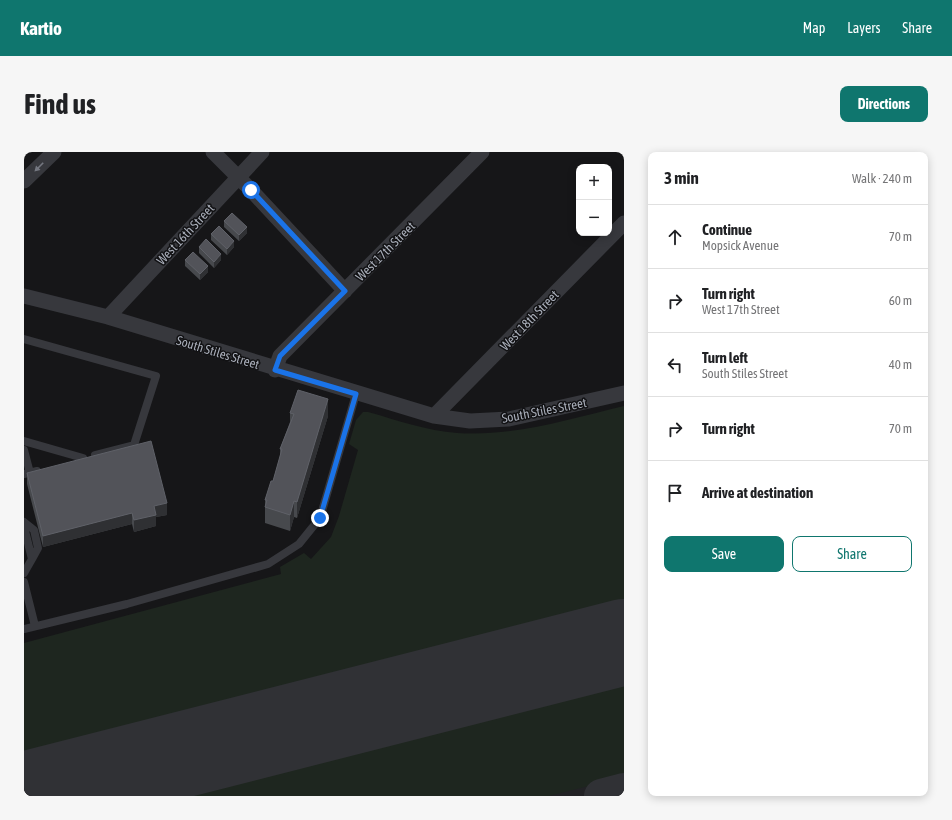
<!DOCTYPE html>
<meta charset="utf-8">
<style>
:root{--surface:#fff;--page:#f6f6f6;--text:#202124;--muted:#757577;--line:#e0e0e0;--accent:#0f766e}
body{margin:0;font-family:"Asap Condensed",sans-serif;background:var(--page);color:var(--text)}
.controls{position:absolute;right:12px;top:12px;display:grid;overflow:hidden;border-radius:8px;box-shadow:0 2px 10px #0003}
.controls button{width:36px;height:36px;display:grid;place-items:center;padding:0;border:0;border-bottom:1px solid var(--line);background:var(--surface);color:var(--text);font:20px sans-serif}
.stop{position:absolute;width:12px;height:12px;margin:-9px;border:3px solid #1a73e8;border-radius:50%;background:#fff}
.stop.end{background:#1a73e8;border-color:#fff;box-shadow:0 1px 4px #0008}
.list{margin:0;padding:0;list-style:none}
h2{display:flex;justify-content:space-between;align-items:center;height:52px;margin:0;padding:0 16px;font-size:17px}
h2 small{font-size:13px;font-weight:400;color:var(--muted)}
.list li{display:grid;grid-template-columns:26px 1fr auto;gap:12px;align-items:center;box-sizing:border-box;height:64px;padding:0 16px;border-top:1px solid var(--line)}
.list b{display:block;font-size:15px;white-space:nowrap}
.list p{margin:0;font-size:13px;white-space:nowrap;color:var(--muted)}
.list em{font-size:13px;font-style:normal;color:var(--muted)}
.actions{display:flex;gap:8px;padding:12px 16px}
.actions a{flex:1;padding:9px 0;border:1px solid var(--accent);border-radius:8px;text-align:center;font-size:14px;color:var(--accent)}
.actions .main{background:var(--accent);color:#fff}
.icon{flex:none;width:22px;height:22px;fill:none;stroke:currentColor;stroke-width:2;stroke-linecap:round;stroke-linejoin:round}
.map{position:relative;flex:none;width:600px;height:644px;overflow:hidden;border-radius:8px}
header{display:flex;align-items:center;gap:24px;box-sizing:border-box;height:56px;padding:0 20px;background:var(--accent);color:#fff}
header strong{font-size:19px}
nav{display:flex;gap:22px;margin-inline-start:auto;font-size:14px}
.intro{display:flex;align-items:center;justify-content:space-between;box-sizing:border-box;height:96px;padding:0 24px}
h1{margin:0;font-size:28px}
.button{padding:10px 18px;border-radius:8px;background:var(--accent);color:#fff;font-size:14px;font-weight:700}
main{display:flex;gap:24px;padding:0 24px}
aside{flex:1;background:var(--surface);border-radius:8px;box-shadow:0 2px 10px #0003}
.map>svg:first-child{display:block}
.built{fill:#222225}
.green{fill:#1e261f}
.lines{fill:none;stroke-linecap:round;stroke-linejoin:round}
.taxiway{stroke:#303135;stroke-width:34}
.runway{stroke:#303135;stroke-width:86}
.lane{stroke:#37383d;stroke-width:8}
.street{stroke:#37383d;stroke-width:15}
.wall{fill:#47494d}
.shaded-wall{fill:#2f3033}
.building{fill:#525359;stroke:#5f6168}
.oneway{fill:#757881}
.route{stroke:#1a73e8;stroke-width:5}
.labels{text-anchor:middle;stroke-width:3;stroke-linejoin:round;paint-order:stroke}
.street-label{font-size:13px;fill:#a8adb8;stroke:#111113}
</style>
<header>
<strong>Kartio</strong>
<nav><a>Map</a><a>Layers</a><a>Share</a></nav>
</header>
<div class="intro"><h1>Find us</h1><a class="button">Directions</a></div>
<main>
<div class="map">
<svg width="600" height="644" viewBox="0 0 600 644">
<rect width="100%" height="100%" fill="#161618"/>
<path class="built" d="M 600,338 L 600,644 L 0,644 L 0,493 Z"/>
<path class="green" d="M 600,254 L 600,454 L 0,607 L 0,491 L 257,422 L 256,415 L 280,401 L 287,407 L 307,385 L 315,364 L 334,298 L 325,292 L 332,268 L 339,260 L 344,260 C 373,268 403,279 433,281 C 490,285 545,267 600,254 Z
M 600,529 L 600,625 L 525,644 L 147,644 Z"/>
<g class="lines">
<path class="taxiway" d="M 577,644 L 600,638"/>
<path class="runway" d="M 0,643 L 600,490"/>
<path class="lane" d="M 0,187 L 132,224 L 110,293 L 71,303
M 0,289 L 59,306
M 0,298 L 6,321
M 0,322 L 13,319
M 0,370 L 10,378 L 14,396 L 8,407
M 0,375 L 8,407 L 0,421
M 0,430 L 11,474
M 0,477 L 103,452 L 244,412 L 275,392 L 296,366 L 332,242"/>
<path class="street" d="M 189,0 L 227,38 L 321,139
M 0,29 L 30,0
M 0,144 L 84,165 L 410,264 L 446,269 L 485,267 L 600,241
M 84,165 L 238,0
M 251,218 L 256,204 L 458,0
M 410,264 L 600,71"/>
</g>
<path class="wall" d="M 200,69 L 223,81 L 215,89 L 200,75 Z
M 187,82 L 210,95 L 203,103 L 187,88 Z
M 175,95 L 197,108 L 190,116 L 175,101 Z
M 161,108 L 184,120 L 176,128 L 161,114 Z
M 266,261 L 304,264 L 273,366 L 270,365 L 266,379 L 241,371 L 241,348 L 249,329 L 256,305 L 256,297 L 266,270 Z
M 3,321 L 143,363 L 132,365 L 132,374 L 110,380 L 108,372 L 19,395 L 3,332 Z"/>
<path class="shaded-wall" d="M 223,75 L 223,81 L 215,89 L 215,83 Z
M 210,89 L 210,95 L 203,103 L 203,97 Z
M 197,102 L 197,108 L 190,116 L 190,110 Z
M 184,114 L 184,120 L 176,128 L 176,122 Z
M 304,247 L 304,264 L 273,366 L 273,350 Z
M 270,349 L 270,365 L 266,379 L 266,363 Z
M 143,351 L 143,363 L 132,365 L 132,374 L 110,380 L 110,368 L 130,354 Z
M 108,361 L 108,372 L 19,395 L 19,384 Z"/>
<path class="building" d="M 208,61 L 223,75 L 215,83 L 200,69 Z
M 195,74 L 210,89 L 203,97 L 187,82 Z
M 182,87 L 197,102 L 190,110 L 175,95 Z
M 169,100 L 184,114 L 176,122 L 161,108 Z
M 274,238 L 304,247 L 273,350 L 270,349 L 266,363 L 241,355 L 243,348 L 241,348 L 247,329 L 249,329 L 258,297 L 256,297 L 270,262 L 266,261 Z
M 127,289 L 143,351 L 130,354 L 132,363 L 110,368 L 108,361 L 19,384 L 3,321 Z"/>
<defs><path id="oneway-solid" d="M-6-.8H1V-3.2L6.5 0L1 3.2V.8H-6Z"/></defs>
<use class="oneway" href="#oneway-solid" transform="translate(15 15) rotate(135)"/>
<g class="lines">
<path class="route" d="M 227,38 L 321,139 L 256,204 L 251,218 L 332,242 L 296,366"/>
</g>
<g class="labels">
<g class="street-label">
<text transform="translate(161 82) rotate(-47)" y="5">West 16th Street</text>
<text transform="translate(361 99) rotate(-45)" y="5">West 17th Street</text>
<text transform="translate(505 168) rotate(-46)" y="5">West 18th Street</text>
<text transform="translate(194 200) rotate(17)" y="5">South Stiles Street</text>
<text transform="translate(520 258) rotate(-11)" y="5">South Stiles Street</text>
</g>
</g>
</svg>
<div class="controls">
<button>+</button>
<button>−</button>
</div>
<div class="stop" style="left:227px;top:38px"></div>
<div class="stop end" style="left:296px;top:366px"></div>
</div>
<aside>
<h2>3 min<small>Walk · 240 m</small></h2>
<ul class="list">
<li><svg class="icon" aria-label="ahead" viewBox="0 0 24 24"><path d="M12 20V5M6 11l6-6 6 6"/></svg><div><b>Continue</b><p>Mopsick Avenue</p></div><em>70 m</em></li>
<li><svg class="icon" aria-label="right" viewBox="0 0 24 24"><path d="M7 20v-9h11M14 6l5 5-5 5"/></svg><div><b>Turn right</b><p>West 17th Street</p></div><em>60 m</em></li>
<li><svg class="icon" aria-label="left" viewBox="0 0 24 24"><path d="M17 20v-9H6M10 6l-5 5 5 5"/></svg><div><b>Turn left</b><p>South Stiles Street</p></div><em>40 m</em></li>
<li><svg class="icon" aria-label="right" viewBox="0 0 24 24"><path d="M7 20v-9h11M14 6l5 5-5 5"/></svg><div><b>Turn right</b></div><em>70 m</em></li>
<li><svg class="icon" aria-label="arrive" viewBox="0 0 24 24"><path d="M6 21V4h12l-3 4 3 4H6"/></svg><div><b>Arrive at destination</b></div></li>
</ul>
<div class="actions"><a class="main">Save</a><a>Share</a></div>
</aside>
</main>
